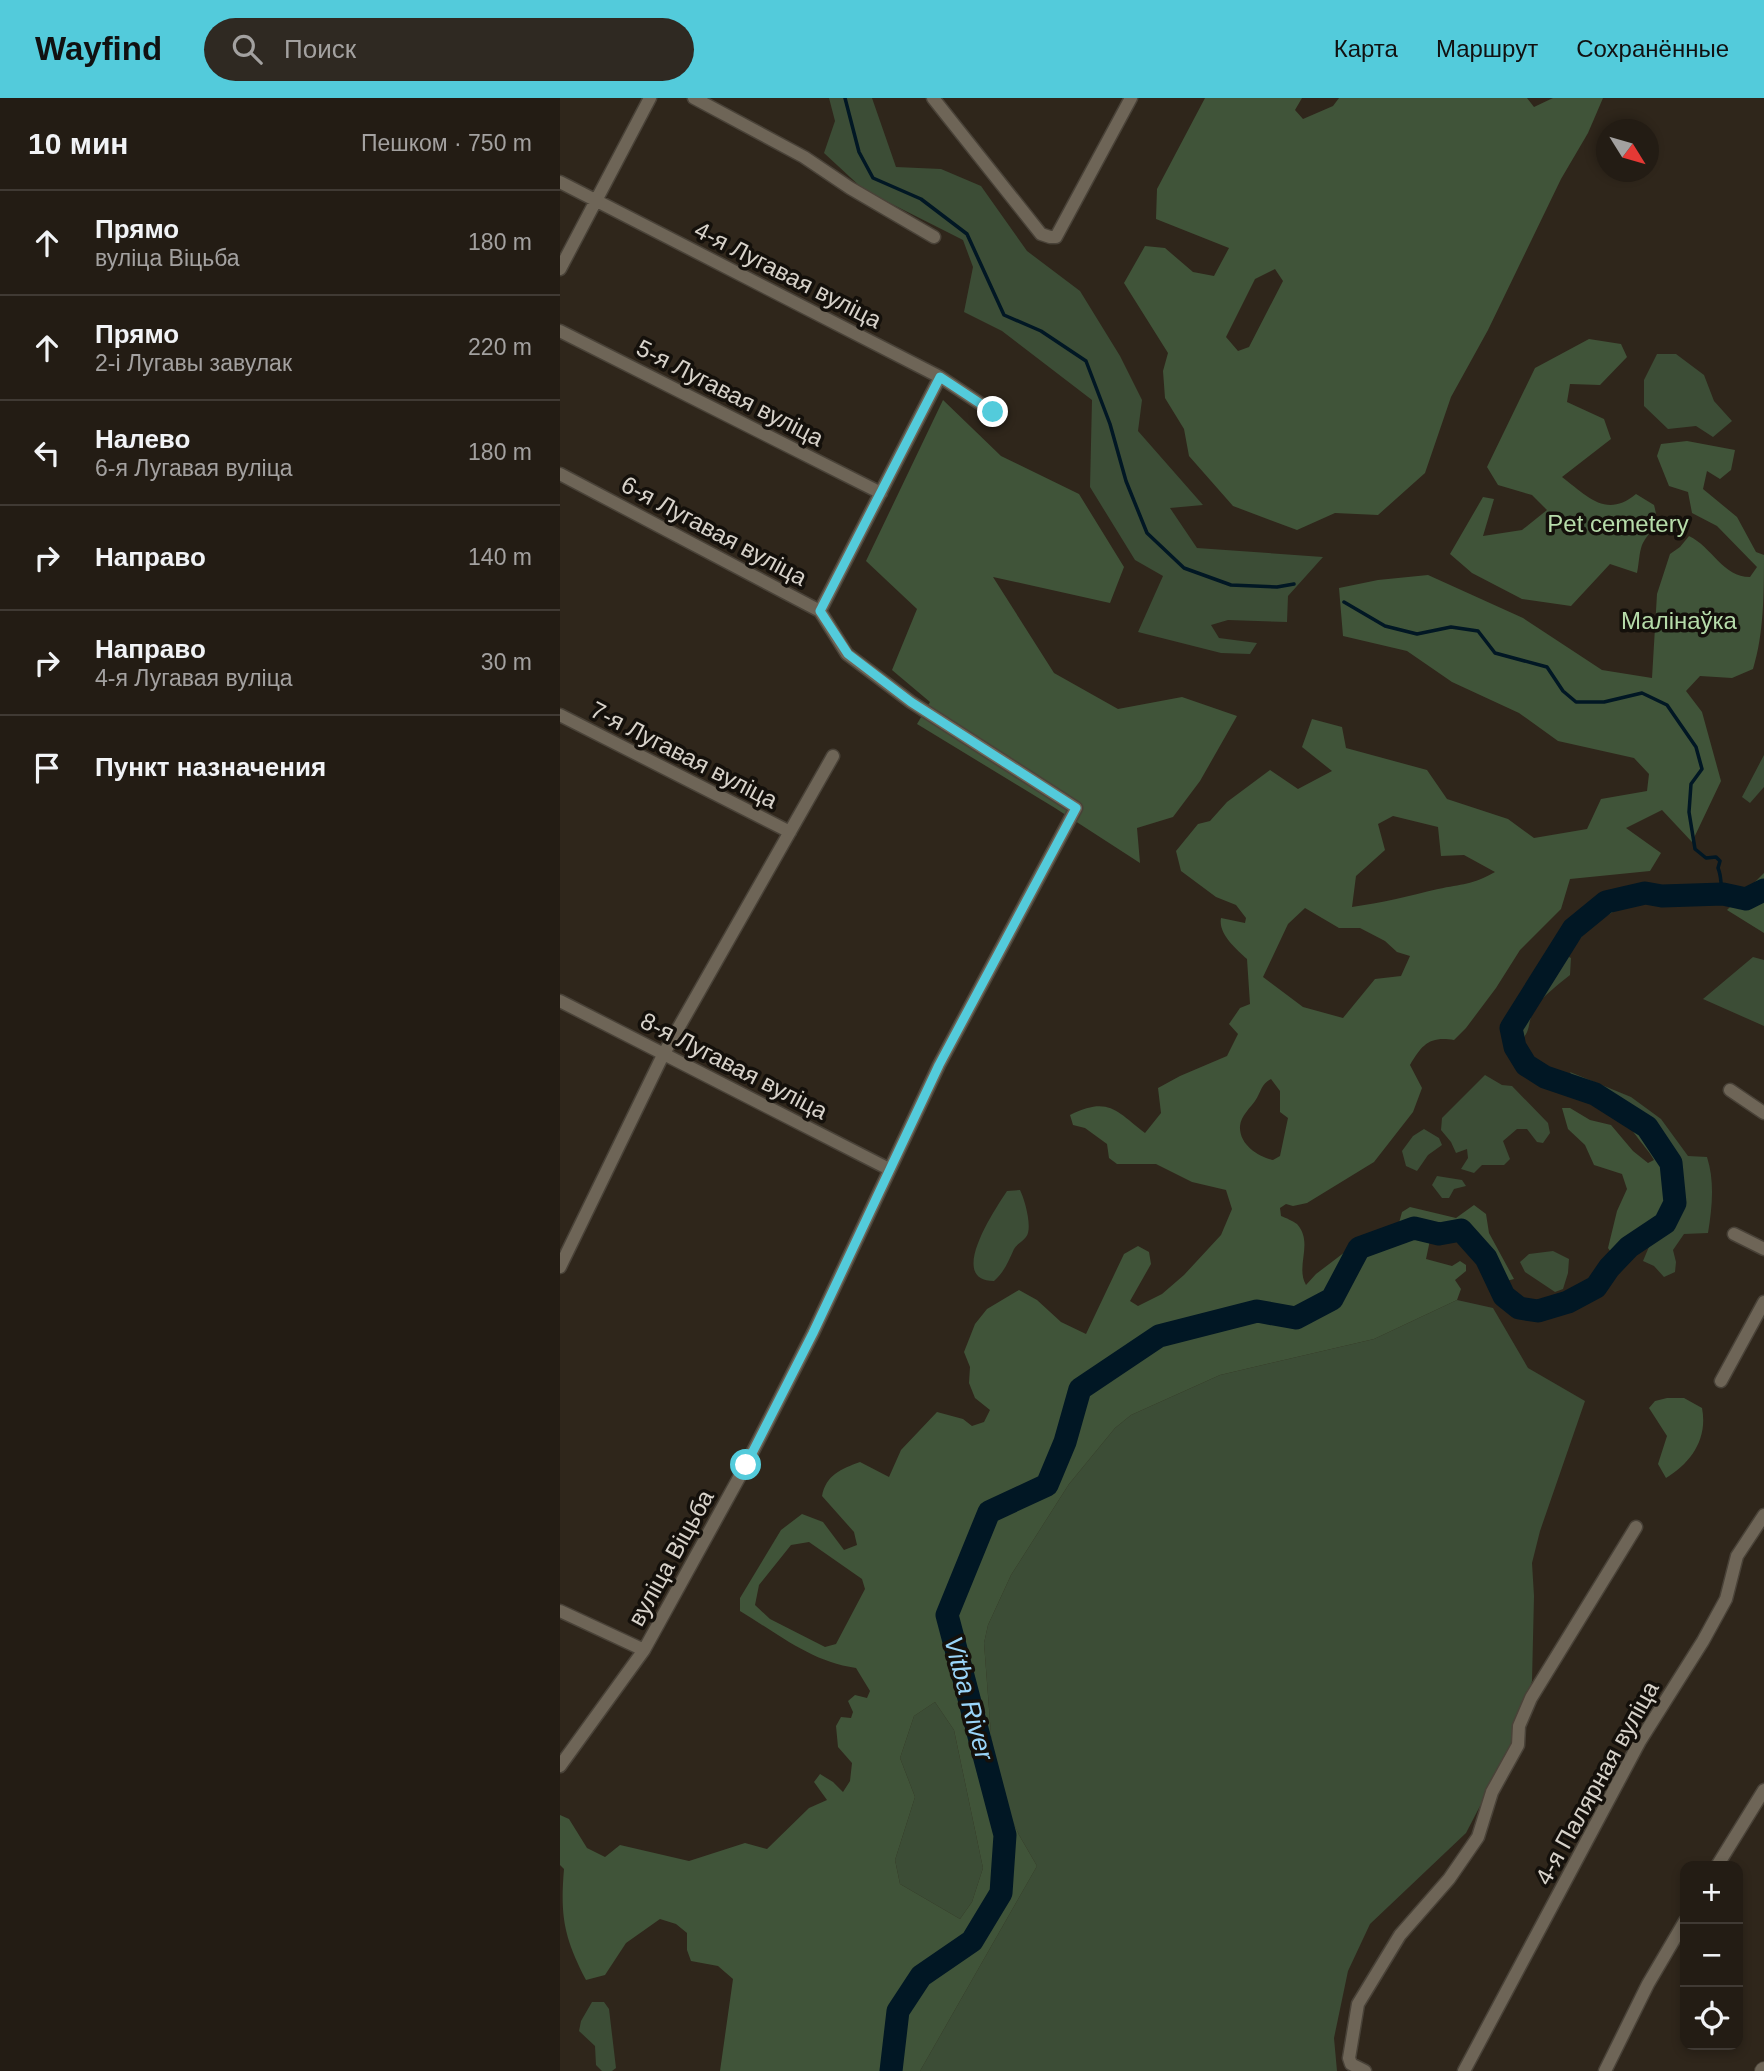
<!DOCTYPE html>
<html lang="ru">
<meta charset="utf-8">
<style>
:root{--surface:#231c14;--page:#2f2922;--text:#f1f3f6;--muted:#a3a1a0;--line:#403a34;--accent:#53cbdb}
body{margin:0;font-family:Arial,sans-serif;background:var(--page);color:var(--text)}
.controls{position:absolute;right:21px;bottom:21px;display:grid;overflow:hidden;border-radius:14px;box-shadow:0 4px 10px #0003}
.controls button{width:63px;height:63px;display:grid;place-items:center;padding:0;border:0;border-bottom:2px solid var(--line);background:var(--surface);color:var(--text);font:35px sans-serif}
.compass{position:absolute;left:1036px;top:21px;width:63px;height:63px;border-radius:50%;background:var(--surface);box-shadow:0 4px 10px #0003;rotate:127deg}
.stop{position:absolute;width:21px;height:21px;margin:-16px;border:5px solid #53cbdb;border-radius:50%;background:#fff}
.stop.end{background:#53cbdb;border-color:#fff;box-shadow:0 2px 7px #0008}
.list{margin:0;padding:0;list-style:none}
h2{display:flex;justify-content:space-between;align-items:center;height:91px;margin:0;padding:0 28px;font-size:30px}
h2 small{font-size:23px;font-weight:400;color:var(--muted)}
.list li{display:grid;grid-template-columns:46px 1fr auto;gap:21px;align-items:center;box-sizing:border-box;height:105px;padding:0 28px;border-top:2px solid var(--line)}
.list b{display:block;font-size:26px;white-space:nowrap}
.list p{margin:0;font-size:23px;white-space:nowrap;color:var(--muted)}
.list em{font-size:23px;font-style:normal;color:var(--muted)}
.icon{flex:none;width:38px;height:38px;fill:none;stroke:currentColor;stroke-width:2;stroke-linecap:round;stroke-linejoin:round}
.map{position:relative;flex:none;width:1204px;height:1973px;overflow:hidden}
header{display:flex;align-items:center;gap:42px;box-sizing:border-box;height:98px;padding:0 35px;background:var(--accent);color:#111}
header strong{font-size:33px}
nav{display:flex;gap:38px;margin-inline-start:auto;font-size:24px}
.search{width:490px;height:63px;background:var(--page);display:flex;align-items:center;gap:18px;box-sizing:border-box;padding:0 24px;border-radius:38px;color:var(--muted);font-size:26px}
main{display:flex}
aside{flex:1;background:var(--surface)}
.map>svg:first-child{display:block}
.green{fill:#3c4d36}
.forest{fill:#405439;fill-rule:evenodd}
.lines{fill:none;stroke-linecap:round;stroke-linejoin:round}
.stream{stroke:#011724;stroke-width:3.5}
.river{stroke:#011724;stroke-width:23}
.street-casing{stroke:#494238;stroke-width:15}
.secondary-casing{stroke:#494238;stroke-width:18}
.street{stroke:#6e6557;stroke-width:12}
.secondary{stroke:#6e6557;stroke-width:16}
.route{stroke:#53cbdb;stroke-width:9}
.labels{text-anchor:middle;stroke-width:7;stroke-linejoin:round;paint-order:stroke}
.street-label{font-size:24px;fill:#d7d2ca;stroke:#14100b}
.park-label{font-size:24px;fill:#b6dcaa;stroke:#14100b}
.water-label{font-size:26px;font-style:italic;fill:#9ad5f9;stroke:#14100b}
</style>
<header>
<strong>Wayfind</strong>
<div class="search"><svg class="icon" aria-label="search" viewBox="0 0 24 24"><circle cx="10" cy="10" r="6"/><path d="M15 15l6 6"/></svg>Поиск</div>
<nav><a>Карта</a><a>Маршрут</a><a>Сохранённые</a></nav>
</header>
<main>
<aside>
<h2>10 мин<small>Пешком · 750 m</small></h2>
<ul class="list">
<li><svg class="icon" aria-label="ahead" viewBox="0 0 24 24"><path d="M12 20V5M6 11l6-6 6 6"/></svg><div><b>Прямо</b><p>вуліца Віцьба</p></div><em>180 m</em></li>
<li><svg class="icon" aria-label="ahead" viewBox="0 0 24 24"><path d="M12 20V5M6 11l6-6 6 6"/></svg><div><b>Прямо</b><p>2-і Лугавы завулак</p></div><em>220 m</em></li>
<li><svg class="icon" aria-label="left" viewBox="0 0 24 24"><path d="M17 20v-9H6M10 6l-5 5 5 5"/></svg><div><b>Налево</b><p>6-я Лугавая вуліца</p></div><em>180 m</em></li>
<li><svg class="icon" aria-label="right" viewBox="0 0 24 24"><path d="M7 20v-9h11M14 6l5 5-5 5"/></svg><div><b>Направо</b></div><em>140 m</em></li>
<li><svg class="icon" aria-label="right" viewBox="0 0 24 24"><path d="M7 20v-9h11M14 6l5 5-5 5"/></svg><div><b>Направо</b><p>4-я Лугавая вуліца</p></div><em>30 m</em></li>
<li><svg class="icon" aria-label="arrive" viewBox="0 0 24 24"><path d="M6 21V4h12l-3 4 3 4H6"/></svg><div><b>Пункт назначения</b></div></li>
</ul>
</aside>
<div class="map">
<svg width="1204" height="1973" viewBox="0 0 1204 1973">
<rect width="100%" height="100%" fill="#2f261b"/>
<path class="green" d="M 269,0 L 312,0 L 336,69 L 381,71 L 421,88 L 467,153 L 520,193 L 560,258 L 582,302 L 578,333 L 643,407 L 610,410 L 637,450 L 763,459 L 728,498 L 727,524 L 668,522 L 651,527 L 659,540 L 697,545 L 690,556 L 661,555 L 578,534 L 603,478 L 575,462 L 530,389 L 532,302 L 442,233 L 404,214 L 413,169 L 403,142 L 304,92 L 264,55 L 275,23 Z
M 1097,256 L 1116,256 L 1144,277 L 1154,303 L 1172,323 L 1153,339 L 1136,328 L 1108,331 L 1084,308 L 1084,282 Z
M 1204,657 L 1204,689 L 1190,705 L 1182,699 Z
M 1061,795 L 1072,795 L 1072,803 L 1034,825 L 1016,845 L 1008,843 L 1005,835 L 1011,824 Z
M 1001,855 L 1011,860 L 1010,877 C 998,887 981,899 974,912 C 966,927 973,933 957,946 L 949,930 C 956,906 980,869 1001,855 Z
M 1193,859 L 1204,862 L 1204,928 L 1143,901 Z
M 1010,974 L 1071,999 L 1101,1021 L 1128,1058 L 1147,1059 C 1155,1084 1152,1110 1148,1135 L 1124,1136 L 1113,1152 L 1116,1164 L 1115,1174 L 1104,1179 L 1094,1168 L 1083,1163 L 1091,1144 L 1113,1121 L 1121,1101 L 1115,1067 L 1097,1031 L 1061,1004 L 1015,984 Z
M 925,977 L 942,987 L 952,988 L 988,1025 L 990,1035 L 983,1045 L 977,1044 L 967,1031 L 957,1031 L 943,1043 L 950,1061 L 944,1067 L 922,1067 L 914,1075 L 901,1071 L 908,1060 L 907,1051 L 896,1055 L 891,1044 L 881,1032 L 882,1020 Z
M 864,1031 L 879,1040 L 882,1047 L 868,1057 L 857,1073 L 846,1068 L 842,1053 L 853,1038 Z
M 877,1078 L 902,1082 L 906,1088 L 894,1091 L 889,1100 L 882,1100 L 872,1087 Z
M 460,1092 C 465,1102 473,1131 466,1139 C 462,1144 457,1146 454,1151 C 448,1164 445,1173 434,1183 C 386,1183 436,1110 447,1093 Z
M 993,1153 L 1009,1161 L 1008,1175 L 1003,1191 L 995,1194 L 965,1174 L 960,1164 L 969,1156 Z
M 897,1202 L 933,1210 L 968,1270 L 1025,1303 L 980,1433 L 972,1465 L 974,1498 L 972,1583 L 948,1654 L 906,1735 L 810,1826 L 788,1873 L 774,1940 L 777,1973 L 360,1973 L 477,1768 L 459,1737 L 442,1700 L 431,1637 L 424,1545 L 428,1527 L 451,1477 L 509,1386 L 555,1330 L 571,1317 L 660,1277 L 814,1241 Z
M 375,1604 L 394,1632 L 423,1770 L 412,1804 L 400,1821 L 340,1786 L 335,1762 L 355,1699 L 340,1660 L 354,1618 Z
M 32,1904 L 44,1904 L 49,1911 L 56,1970 L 52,1973 L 42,1973 L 36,1967 L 35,1948 L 19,1933 L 21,1923 Z"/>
<path class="forest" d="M 645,0 L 742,0 L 735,12 L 743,21 L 773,8 L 779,0 L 967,0 L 974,9 L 993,0 L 1043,0 L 1028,35 L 1001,81 L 928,232 L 891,299 L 865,375 L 818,417 L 775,415 L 737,432 L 673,408 L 629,358 L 624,331 L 605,300 L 603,273 L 608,255 L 564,185 L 585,148 L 605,150 L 633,174 L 654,178 L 669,150 L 596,121 L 597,91 ZM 715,171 L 723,183 L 689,249 L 678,253 L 666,239 L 695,181 Z
M 1029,241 L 1061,246 L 1067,259 L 1040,287 L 1010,286 L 1007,304 L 1044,321 L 1051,341 L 1002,379 C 1027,398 1046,421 1076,396 L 1094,407 C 1101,433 1091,428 1082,447 C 1079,455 1079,466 1077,475 L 1050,466 L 1011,508 L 962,501 L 912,475 L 890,456 L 923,399 L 934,401 L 923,438 L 962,432 L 987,412 L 972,397 L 938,387 L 927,369 L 975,270 Z
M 383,302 L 441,358 L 519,396 L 564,469 L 550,505 L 433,479 L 494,575 L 558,611 L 622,599 L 677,618 L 640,683 L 613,719 L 577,730 L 580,765 L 495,710 L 357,626 L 370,604 L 332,572 L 357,511 L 306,463 Z
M 1127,343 L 1175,352 L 1171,372 L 1160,381 L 1147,373 L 1143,391 L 1177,419 L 1196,454 L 1204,457 C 1204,494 1204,536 1193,571 L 1172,580 L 1140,578 L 1126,593 L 1142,614 L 1161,683 L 1132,744 L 1102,712 L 1066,730 L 1101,755 L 1090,773 L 1010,781 L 1001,811 L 960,852 L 936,890 L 906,930 L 894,942 C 869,938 862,947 850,967 L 862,990 L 853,1014 L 814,1064 L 747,1105 L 733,1108 L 726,1106 L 720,1110 L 721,1118 C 726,1120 733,1123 737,1126 C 754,1145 735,1168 746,1187 L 756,1176 L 806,1138 L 839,1125 L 842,1114 L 850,1109 L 896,1120 L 914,1107 L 926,1116 L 929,1135 L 954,1181 L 942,1184 L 898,1139 L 883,1138 L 870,1142 L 866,1161 L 892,1168 L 900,1163 L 906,1167 L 906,1173 L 895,1182 L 901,1191 L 897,1202 L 814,1241 L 660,1277 L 571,1317 L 555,1330 L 509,1386 L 451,1477 L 428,1527 L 424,1545 L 431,1637 L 442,1699 L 459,1737 L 477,1768 L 360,1973 L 160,1973 L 173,1881 L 158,1868 L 131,1863 L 127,1852 L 127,1835 L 116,1826 L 100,1821 L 66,1845 L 45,1877 L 26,1882 C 4,1840 0,1818 4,1771 L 0,1767 L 0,1717 L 9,1721 L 27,1750 L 45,1759 L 60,1747 L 129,1763 L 185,1745 L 207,1751 L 249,1710 L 267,1702 L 254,1684 L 260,1676 L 273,1684 L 283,1694 L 290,1683 L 292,1665 L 278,1649 L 276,1628 L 281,1619 L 291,1620 L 293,1614 L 288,1603 L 295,1597 L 307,1600 L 310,1593 L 296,1570 C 251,1564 217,1535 180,1513 L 180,1500 L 221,1432 L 242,1416 L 263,1424 L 284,1452 L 297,1447 L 294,1434 L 262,1398 C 266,1377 281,1371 300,1364 L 329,1379 L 341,1352 L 377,1314 L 403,1321 L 412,1328 L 424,1324 L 430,1312 L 415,1300 L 409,1285 L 410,1269 L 404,1254 L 415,1226 L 427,1211 L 459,1192 L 477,1202 L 501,1224 L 526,1236 L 564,1156 L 578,1148 L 589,1154 L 591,1166 L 570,1203 L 578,1208 L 602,1196 L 624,1177 L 661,1137 L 672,1111 L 666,1092 L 632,1084 L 596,1066 L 557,1066 L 549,1060 L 547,1046 L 525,1030 L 513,1027 L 510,1017 C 549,998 556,1013 585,1035 L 601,1015 L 598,990 L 620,978 L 667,958 L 678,936 L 669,926 L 680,910 L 690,906 L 687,861 C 676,851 658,836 661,820 L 685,825 L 686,820 L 676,807 L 656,799 L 621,773 L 616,753 L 638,726 L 650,723 L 667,704 L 710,672 L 738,691 L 772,673 L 742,649 L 752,621 L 782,629 L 786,650 L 867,672 L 887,701 L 948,721 L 974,740 L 1027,731 L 1041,701 L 1087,693 L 1089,676 L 1074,660 L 998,643 L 959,615 L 892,584 L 847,553 L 783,538 L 779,490 L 818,482 L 868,477 L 963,520 L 1042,572 L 1092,580 L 1097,496 L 1110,456 L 1120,449 L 1129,438 C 1152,449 1163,479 1190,479 L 1197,469 L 1157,428 L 1132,415 L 1128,394 L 1109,388 L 1097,358 L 1101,346 ZM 833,718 L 878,729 L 881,758 L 904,757 L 935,774 C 912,787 902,786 878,791 C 849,798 821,805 792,809 L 796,778 L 825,752 L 818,726 ZM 745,810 L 779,830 L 800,830 L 825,843 L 837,854 L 850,858 L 841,878 L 815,881 L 783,920 L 743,909 L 703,879 L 728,826 ZM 711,981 L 720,993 L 720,1014 L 728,1020 L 720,1058 L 713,1062 C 697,1058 679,1046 680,1028 C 681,1018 690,1010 695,1003 C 701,994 701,986 711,981 ZM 249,1444 L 302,1481 L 305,1491 L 276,1546 L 265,1549 L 210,1521 L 195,1507 L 199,1487 L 231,1447 ZM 375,1604 L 394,1632 L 423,1770 L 412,1804 L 400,1821 L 340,1786 L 335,1762 L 355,1699 L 340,1660 L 354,1618 Z
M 1204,775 L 1204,835 L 1167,812 Z
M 1002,1010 L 1010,1010 L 1030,1022 L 1051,1027 L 1073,1053 L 1088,1065 L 1094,1062 C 1088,1050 1067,1031 1067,1019 C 1088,1035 1107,1060 1109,1088 C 1110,1096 1106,1107 1105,1115 L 1053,1157 L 1048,1150 L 1057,1113 L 1067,1091 L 1062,1076 L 1034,1067 L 1025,1047 L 1008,1031 Z
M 1107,1300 L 1124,1300 L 1142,1310 C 1148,1341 1131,1365 1106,1380 L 1098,1366 L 1107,1338 L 1089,1310 L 1095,1303 Z"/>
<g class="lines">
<path class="stream" d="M 285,0 L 299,54 L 313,80 L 361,101 L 407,136 L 444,217 L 481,233 L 526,263 L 550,326 L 566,383 L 587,435 L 624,470 L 671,487 L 717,489 L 734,486
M 784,504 L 825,528 L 857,536 L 891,529 L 918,533 L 935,555 L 987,569 L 1003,593 L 1016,604 L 1044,604 L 1082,595 L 1107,607 L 1136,649 L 1142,671 L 1131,686 L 1129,714 L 1135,751 L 1146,760 L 1156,759 L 1160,763 L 1158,770 C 1162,779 1160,787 1163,796"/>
<path class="river" d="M 331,1973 L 338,1913 L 361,1878 L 412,1843 L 441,1795 L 445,1737 L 387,1517 L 429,1414 L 487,1387 L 505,1344 L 520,1291 L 599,1238 L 697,1213 L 736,1220 L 772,1201 L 799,1150 L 854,1130 L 879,1136 L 901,1132 L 926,1160 L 944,1198 L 959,1210 L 978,1213 L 1008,1204 L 1036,1189 L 1049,1170 L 1069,1149 L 1105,1125 L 1115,1105 L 1111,1065 L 1087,1029 L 1035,996 L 985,979 L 966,967 L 955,949 L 951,930 L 1013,831 L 1046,804 L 1085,795 L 1102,798 L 1163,796 L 1186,801 L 1204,792"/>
<g class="street-casing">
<path id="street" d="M 134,0 L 244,59 L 290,90 L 374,139
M 373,0 L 481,136 L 490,139 L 496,139 L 571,0
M 0,84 L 380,279 L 433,314
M 0,171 L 90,0
M 0,233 L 321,395
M 0,376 L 260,513 L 287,556 L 351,604 L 516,710 L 379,967 L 253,1235 L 186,1367 L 84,1552 L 0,1668
M 260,513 L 380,279
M 0,617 L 230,734
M 0,903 L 329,1071
M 1170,992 L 1204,1015
M 1174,1136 L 1204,1151
M 0,1169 L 103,957 L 273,658
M 1161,1283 L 1204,1204
M 0,1513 L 84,1552
M 1157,1768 L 1204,1692
M 805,1973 L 791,1966 L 789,1960 L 798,1906 L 840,1837 L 889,1781 L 918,1739 L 932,1694 L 958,1647 L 959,1628 L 971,1600 L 1076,1429
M 904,1973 L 1080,1643 L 1143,1543 L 1166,1501 L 1177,1458 L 1204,1417
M 1045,1973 L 1088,1886 L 1125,1823"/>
</g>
<g class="secondary-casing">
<path id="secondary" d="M 1203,1973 L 1204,1972"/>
</g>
<use href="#street" class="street"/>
<use href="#secondary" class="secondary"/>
</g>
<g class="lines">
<path class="route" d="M 186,1367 L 253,1235 L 379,967 L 516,710 L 351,604 L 288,556 L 260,513 L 380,279 L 433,314"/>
</g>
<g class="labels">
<g class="street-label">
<text transform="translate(228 177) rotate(27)" y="8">4-я Лугавая вуліца</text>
<text transform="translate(170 295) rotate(27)" y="8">5-я Лугавая вуліца</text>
<text transform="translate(154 433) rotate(28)" y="8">6-я Лугавая вуліца</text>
<text transform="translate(124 657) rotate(27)" y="8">7-я Лугавая вуліца</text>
<text transform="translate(174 968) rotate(27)" y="8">8-я Лугавая вуліца</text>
<text transform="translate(111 1460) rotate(-61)" y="8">вуліца Віцьба</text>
<text transform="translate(1037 1685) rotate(-61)" y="8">4-я Палярная вуліца</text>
</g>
<g class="park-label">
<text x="1058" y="434">Pet cemetery</text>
<text x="1119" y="531">Малінаўка</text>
</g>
<g class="water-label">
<text transform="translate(409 1600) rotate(75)" y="9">Vitba River</text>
</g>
</g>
</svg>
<div class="controls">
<button>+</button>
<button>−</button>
<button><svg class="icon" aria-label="locate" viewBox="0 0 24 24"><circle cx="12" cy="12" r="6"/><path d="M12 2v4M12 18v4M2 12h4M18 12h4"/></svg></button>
</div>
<svg class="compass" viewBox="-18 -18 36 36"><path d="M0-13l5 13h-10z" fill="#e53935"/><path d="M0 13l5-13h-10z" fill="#a3a1a0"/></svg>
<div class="stop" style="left:186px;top:1367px"></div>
<div class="stop end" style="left:433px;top:314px"></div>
</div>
</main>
